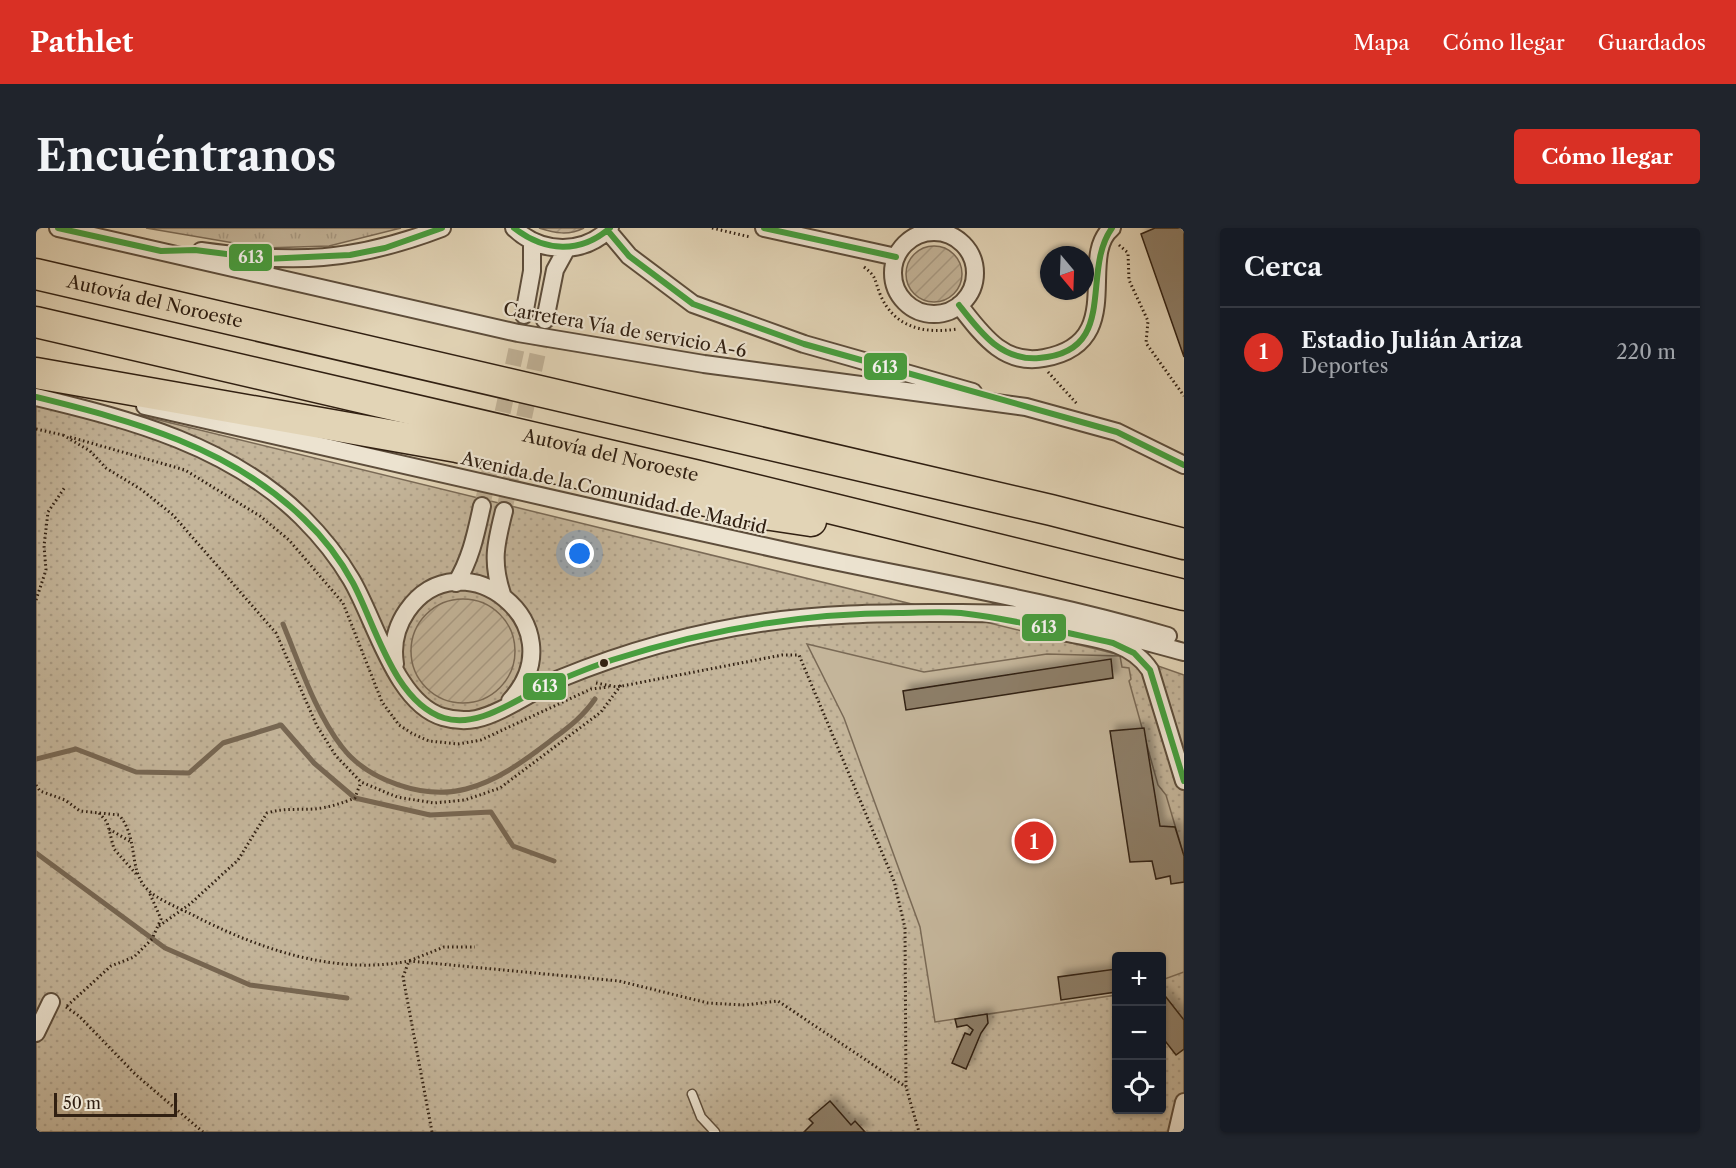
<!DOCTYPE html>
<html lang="es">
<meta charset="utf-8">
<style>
:root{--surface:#171b24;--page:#20242c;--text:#f1f3f6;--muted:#9ea1a6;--line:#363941;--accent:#d93025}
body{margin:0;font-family:"Libre Caslon Text",serif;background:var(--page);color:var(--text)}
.controls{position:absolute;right:18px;bottom:18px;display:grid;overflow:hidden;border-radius:6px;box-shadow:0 2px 4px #0004}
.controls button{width:54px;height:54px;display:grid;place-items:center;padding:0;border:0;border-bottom:2px solid var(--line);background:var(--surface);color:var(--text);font:30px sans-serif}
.compass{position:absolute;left:1004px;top:18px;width:54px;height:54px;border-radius:50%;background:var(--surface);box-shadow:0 2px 4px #0004;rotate:161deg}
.scale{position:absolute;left:18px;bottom:15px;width:123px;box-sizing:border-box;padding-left:6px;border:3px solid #312012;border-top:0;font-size:16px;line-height:21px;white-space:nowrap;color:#312012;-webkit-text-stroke:4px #ece3d0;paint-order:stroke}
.you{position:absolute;left:544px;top:326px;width:21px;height:21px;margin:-15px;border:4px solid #fff;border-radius:50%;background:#1a73e8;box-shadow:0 0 0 9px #1a73e833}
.badge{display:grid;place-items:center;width:39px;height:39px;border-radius:50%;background:var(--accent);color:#fff;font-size:20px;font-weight:700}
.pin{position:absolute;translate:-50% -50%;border:3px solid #fff;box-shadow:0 2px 6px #0006}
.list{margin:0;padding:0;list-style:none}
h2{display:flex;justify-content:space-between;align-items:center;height:78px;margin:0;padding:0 24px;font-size:26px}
h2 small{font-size:20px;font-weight:400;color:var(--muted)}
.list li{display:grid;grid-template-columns:39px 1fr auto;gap:18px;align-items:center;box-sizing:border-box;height:90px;padding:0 24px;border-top:2px solid var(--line)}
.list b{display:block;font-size:22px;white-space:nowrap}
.list p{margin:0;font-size:20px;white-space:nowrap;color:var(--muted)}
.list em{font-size:20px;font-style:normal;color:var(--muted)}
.icon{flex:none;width:33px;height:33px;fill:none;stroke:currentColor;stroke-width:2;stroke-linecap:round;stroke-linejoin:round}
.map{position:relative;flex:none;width:1148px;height:904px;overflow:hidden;border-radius:6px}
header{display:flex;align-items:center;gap:36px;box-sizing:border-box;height:84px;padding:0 30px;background:var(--accent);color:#fff}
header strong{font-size:28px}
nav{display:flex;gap:33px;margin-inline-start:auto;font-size:21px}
.intro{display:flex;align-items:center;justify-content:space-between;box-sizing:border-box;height:144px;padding:0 36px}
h1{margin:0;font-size:42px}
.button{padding:15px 27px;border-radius:6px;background:var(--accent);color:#fff;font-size:21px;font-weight:700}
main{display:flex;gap:36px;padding:0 36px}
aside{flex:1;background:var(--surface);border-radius:6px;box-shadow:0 2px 4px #0004}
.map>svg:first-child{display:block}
.grass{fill:url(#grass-tufts);stroke:#7a6a56;stroke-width:1.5}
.park{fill:url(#park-dots);stroke:#7a6a56;stroke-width:1.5;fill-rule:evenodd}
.garden{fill:url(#garden-furrows);stroke:#7a6a56;stroke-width:1.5}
.pitch{fill:#c4b59a;stroke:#7a6a56;stroke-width:1.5}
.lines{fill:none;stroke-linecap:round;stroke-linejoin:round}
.stream{stroke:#776753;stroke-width:5}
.building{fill:#8d7e67;stroke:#312012;stroke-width:1.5;filter:url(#shadow)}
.street-tunnel{stroke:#bfb095;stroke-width:16;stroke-dasharray:16 8;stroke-linecap:butt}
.lane-casing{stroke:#5d4d3b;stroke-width:11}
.street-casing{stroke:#5d4d3b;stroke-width:20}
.highway-casing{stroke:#312012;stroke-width:33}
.path{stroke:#312012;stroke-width:3;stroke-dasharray:1.5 3;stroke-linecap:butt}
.lane{stroke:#ece3d0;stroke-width:8}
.street{stroke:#ece3d0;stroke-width:16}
.highway{stroke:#e2d4b6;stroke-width:30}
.bus-1-casing{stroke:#ece3d0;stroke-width:10}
.bus-1{stroke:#46a03f;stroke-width:6}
.bus-dot{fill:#312012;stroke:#ece3d0;stroke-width:2}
.labels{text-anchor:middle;stroke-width:4.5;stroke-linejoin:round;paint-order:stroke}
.street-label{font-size:18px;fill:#312012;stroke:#ece3d0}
.line-badge{stroke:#ece3d0;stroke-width:2}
.badge-label{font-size:16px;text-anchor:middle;font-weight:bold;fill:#fff}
</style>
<header>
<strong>Pathlet</strong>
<nav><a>Mapa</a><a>Cómo llegar</a><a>Guardados</a></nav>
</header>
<div class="intro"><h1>Encuéntranos</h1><a class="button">Cómo llegar</a></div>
<main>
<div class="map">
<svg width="1148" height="904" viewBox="0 0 1148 904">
<defs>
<pattern id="grass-tufts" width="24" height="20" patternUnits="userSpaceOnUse" patternTransform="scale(1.5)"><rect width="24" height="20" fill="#c4b59a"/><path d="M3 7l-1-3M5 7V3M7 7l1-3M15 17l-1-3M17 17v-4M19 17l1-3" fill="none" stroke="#a99b84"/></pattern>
<pattern id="park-dots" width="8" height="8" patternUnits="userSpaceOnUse" patternTransform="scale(1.5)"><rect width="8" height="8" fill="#c4b59a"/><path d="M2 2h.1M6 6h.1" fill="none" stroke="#a99b84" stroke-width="1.8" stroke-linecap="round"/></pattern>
<pattern id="garden-furrows" width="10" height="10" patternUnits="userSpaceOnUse" patternTransform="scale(1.5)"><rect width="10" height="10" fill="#c4b59a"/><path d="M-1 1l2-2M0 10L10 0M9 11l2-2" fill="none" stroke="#a99b84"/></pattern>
<filter id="shadow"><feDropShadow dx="5.5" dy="-5.5" stdDeviation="3" flood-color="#0004"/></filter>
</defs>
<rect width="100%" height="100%" fill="#e2d4b6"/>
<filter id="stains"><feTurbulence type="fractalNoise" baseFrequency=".00333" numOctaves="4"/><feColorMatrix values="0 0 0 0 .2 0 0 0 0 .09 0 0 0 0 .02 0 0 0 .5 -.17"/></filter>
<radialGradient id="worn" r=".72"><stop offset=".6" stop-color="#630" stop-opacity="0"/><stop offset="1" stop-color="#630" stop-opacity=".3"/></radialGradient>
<path class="grass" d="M 110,0 L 365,0 L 293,18 L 228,20 Z"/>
<path class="park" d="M 0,162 L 1105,432 L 1148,447 L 1148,904 L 0,904 ZM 1080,728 L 1126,728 L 1126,882 L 1080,882 Z"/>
<path class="garden" d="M 503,0 L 548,0 C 532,8 519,5 503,0 Z
M870 46a28 28 0 1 1 56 0a28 28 0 1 1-56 0Z
M375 423a52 52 0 1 1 104 0a52 52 0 1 1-104 0Z"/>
<path class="pitch" d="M 771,416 L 888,444 L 1011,426 L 1084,428 L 1086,439 L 1093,440 L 1095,451 L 1093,453 L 1122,557 L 1130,567 L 1148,628 L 1148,744 L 1126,752 L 1126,728 L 1080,728 L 1080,767 L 899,794 L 884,699 L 808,490 Z"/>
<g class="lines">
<path class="stream" d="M 247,396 C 264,437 279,484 306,519 C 332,553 389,572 430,561 C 461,553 488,533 513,514 C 530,501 546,490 559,471
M 0,531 L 40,521 L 100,544 L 153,545 L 187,515 L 245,497 L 278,535 L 319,570 L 394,587 L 455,584 L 477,618 L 518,633
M 0,625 L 129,720 L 214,757 L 311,770"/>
</g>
<path class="building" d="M 1119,0 L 1148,0 L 1148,129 L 1105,6 Z
M 1075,431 L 1077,450 L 870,482 L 867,463 Z
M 1108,500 L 1124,598 L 1139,599 L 1148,628 L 1148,654 L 1135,656 L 1134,648 L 1120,651 L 1116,633 L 1094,634 L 1074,503 Z
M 1080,741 L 1080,764 L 1025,772 L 1022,749 Z
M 1126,764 L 1148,792 L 1148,821 L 1140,827 L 1126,809 Z
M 951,786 L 952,795 L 945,805 L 930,841 L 916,835 L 929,805 L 934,807 L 937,802 L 931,797 L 921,799 L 919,791 Z
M 794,873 L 815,897 L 819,893 L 829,904 L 768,904 L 777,895 L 773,891 Z"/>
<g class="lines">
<path class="street-tunnel" d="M 446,278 L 488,87
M 468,283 L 508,96"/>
<g class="lane-casing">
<path id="lane" d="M 656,866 L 665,889 L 679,904"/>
</g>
<g class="street-casing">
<path id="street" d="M 22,0 L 482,105 L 668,136 L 990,179 L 1081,204 L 1148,237
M 478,0 C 505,26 548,27 574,0
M 728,0 L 860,29
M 572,3 L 593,28 L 657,76 L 768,116 L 937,164
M857 45a41 41 0 1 1 82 0a41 41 0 1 1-82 0Z
M 165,23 C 258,36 317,34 406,0
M 923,77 C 945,105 967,138 1008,130 C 1093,115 1040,29 1076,0
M 488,87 L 496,43 L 496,14
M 509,92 L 519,42 L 531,20
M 0,169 C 96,192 194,218 266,289 C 285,308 302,329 315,351 C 339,391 360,476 407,489 C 417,492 429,493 440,491 C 465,486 498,462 523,451 C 589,424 660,404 731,394 C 786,386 841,385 896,385 C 926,385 958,384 988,387 C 1042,394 1095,410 1148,424
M 109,178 C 320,225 530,275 741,321 C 872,350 1003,370 1132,408
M 420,355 C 435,331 440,305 446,278
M 466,366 C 455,333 460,315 468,283
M 1016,402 C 1051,410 1093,410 1114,442 L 1148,553
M 359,436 C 356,417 360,399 371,383 C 424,306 544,396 474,473
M 0,805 L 15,774
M 1141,904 L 1148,874"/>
</g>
<g class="highway-casing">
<g id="highway">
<path id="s1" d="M 0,46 L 1015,282 L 1148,316"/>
<path id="s2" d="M 0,94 L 659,247 L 1148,367"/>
<path d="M 0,145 L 421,219 L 735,287 L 775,293"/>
</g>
</g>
<path class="path" d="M 676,0 L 714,9
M 1083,17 L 1092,25 L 1093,52 L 1112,93 L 1110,115 L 1148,168
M 828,39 C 841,49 838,51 844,66 C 858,100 888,106 922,101
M 1012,144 L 1042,177
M 0,201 L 27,207
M 27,207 L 54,223 L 70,240 L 106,262 L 137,287 L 240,405 L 281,498 L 300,528 L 325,554 L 361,569 L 398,575 L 429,572 L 464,560 L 565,484 L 585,457
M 34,209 L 149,242 L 224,288 L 253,312 L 307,375 L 346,474 L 363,497 L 377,506 L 393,513 L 422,516 L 445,512 L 555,461 L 573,459
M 0,372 L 10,342 L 8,318 L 12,284 L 29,259
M 560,455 L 581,459 L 746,427 L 763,427 L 858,653 L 869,700 L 870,859 L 883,904
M 0,557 L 4,563 L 29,572 L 44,583 L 83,587 C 103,610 92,642 111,661 C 122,672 141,679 155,686 C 220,720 299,748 373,733 L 583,753 L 672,775 L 709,777 L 742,773 L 870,859
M 63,585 L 71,594 L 78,621 L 100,646
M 73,601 L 95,614
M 123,698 L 154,676 L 202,632 L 231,585 C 247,580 261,582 278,581 C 291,580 307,575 319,570 L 325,554
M 31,778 L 75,738 L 98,729 L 116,711 L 125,691 L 113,664
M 30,779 L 43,788 L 100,847 L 167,904
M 396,904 L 367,749 L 373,733 L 408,719 L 439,719"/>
<use href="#lane" class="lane"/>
<use href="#street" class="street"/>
<use href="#highway" class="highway"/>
<g class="bus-1-casing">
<path id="bus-1" d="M 22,0 L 125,23 L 159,22 L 229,31 L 314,27 L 349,20 L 406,0
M 478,0 C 509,24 544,26 574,0
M 728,0 L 860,29
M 572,3 L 593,28 L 657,76 L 768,116 L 1081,204 L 1148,237
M 923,77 C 944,104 965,133 1003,130 C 1084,124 1044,44 1076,0
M 0,169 C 97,193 194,219 268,291 C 287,309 304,331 317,355 C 339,396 358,474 408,490 C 443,501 481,470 512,457 C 533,448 554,439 576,432 C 670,402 764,385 863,385 C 883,385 904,383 925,385 C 976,391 1027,404 1077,415 L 1098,425 L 1114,442 L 1148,553"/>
</g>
<use href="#bus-1" class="bus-1"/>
</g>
<circle class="bus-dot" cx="568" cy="435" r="5"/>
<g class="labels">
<g class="street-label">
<text dy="6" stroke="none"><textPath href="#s1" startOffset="122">Autovía del Noroeste</textPath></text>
<text transform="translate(589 102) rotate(10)" y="6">Carretera Vía de servicio A-6</text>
<text dy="6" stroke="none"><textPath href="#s2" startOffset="590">Autovía del Noroeste</textPath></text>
<text transform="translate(578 265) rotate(13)" y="6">Avenida de la Comunidad de Madrid</text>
</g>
</g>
<g class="line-badge">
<rect x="192" y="15" width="45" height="29" rx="6" fill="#46a03f"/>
<rect x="827" y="124" width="45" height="29" rx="6" fill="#46a03f"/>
<rect x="985" y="385" width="46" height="29" rx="6" fill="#46a03f"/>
<rect x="486" y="444" width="45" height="29" rx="6" fill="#46a03f"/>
</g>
<g class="badge-label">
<text x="215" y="35">613</text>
<text x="849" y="145">613</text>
<text x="1008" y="405">613</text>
<text x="509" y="464">613</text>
</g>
<rect width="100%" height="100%" filter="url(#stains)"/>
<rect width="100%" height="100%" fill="url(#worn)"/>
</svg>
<div class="controls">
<button>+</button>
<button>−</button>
<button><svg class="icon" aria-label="locate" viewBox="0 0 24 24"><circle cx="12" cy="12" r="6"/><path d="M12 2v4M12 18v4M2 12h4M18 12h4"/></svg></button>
</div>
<svg class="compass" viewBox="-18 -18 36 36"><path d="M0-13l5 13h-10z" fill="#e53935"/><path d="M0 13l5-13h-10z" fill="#9ea1a6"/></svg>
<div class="scale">50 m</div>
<div class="you"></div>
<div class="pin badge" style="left:998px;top:613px">1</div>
</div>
<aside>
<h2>Cerca<small></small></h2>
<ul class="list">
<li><span class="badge">1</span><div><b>Estadio Julián Ariza</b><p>Deportes</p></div><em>220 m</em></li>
</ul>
</aside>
</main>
